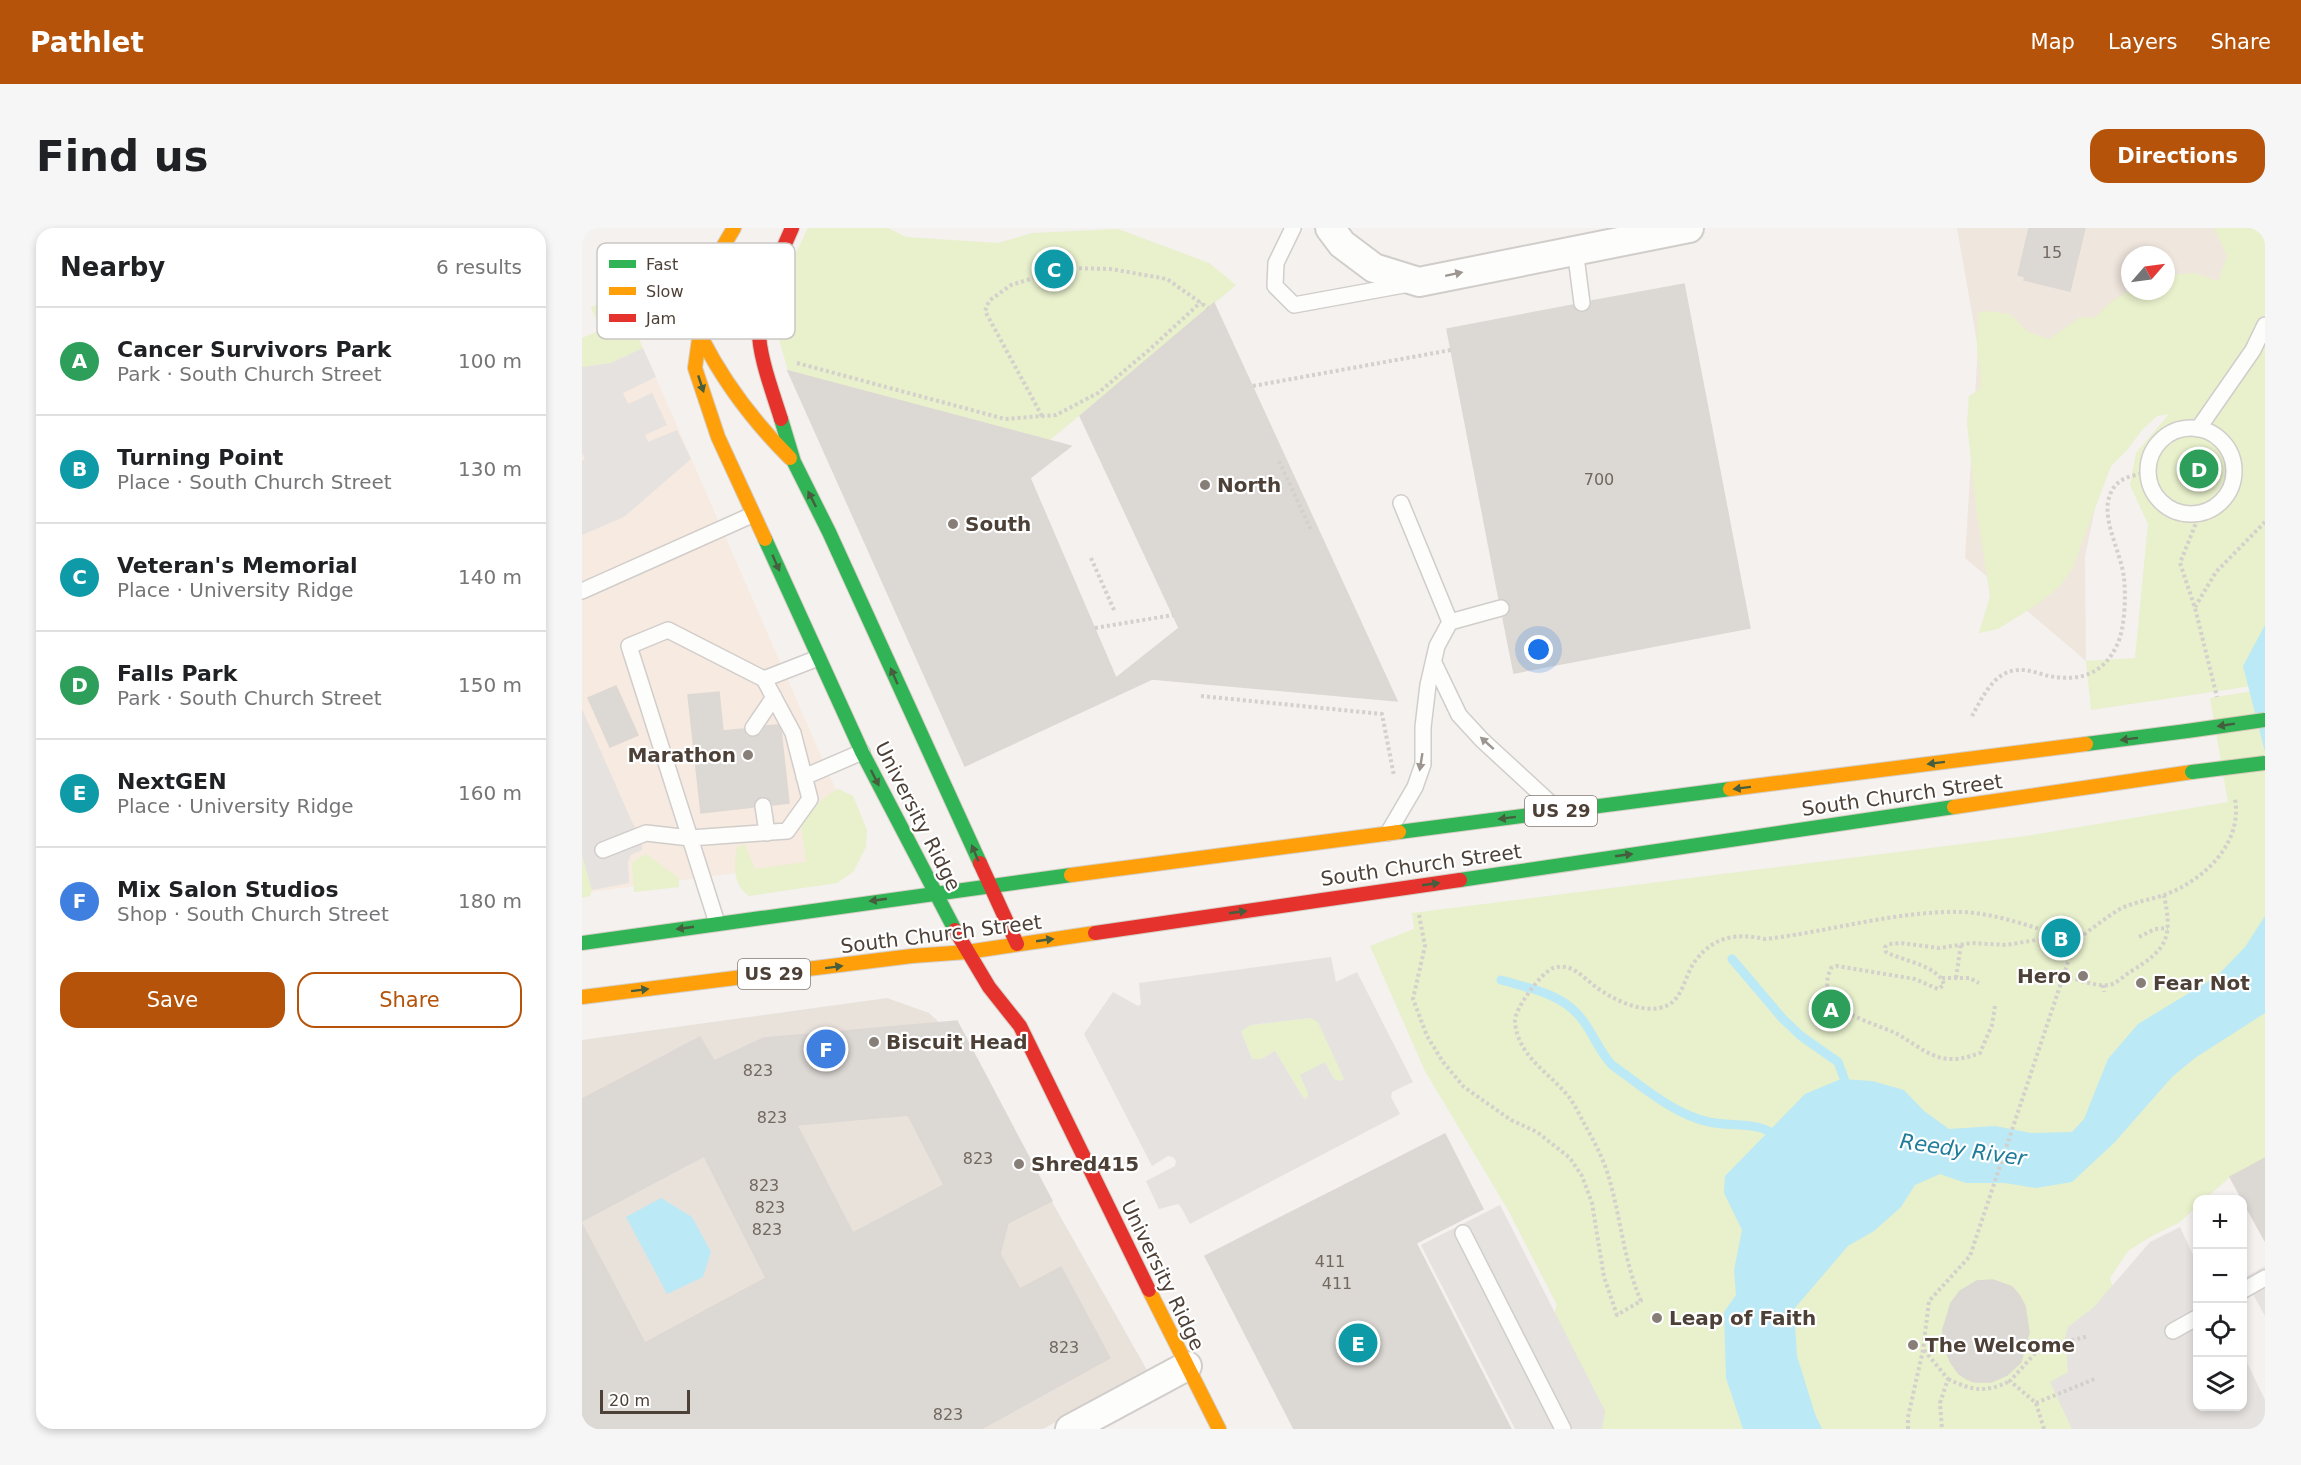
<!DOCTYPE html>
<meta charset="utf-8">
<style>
:root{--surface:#fff;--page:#f6f6f6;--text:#202124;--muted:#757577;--line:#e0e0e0;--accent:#b45309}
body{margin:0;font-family:"DejaVu Sans",sans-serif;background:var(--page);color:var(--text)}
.controls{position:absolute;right:18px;bottom:18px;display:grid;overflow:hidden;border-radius:12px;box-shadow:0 3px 9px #0003}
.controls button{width:54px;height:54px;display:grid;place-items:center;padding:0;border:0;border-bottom:2px solid var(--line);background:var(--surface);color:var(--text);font:30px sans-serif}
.compass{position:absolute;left:1539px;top:18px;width:54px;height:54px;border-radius:50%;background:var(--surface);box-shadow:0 3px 9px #0003;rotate:62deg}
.scale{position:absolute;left:18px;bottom:15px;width:90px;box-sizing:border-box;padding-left:6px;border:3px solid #4d4037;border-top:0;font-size:16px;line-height:21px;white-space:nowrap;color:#4d4037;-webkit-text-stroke:4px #fff;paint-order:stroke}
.you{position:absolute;left:957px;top:422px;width:21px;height:21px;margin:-15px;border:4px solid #fff;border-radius:50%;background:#1a73e8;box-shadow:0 0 0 9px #1a73e833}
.badge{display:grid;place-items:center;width:39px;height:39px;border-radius:50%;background:var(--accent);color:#fff;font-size:20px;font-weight:700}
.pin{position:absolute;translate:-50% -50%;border:3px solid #fff;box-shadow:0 2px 6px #0006}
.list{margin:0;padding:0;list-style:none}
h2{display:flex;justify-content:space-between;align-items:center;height:78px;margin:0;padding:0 24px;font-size:26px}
h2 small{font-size:20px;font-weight:400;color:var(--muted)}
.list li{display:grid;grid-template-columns:39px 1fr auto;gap:18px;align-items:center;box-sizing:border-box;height:108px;padding:0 24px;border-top:2px solid var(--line)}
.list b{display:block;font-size:22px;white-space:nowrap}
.list p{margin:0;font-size:20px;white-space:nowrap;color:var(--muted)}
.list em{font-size:20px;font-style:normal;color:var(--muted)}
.actions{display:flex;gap:12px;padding:18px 24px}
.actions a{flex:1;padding:14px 0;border:2px solid var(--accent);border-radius:18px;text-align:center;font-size:21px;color:var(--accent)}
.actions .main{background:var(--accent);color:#fff}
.icon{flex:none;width:33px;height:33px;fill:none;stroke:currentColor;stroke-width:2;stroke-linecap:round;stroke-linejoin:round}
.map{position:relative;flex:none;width:1683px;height:1201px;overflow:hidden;border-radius:18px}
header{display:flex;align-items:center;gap:36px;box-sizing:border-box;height:84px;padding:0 30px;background:var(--accent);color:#fff}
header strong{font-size:28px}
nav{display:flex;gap:33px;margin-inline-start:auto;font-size:21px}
.intro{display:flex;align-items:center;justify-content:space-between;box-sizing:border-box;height:144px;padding:0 36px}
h1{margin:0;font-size:42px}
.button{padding:15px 27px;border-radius:18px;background:var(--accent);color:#fff;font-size:21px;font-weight:700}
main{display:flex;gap:36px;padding:0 36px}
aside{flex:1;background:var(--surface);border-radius:18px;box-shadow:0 3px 9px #0003}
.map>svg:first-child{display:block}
.residential{fill:#e9e2db}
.commercial{fill:#f7eae0}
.education{fill:#efe6dd;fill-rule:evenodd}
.green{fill:#e8f0cc}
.parking{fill:#e6e2df;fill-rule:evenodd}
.water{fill:#bbe9f6}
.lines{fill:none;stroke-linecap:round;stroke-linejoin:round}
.stream{stroke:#bbe9f6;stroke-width:9}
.building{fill:#dcd8d4;stroke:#ddd8d3;stroke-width:1.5;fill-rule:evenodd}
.lane-casing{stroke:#d1cdca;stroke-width:18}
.street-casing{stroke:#d1cdca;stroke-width:32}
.fast-casing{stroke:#d6cec5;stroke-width:16}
.slow-casing{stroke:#d6cec5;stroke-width:16}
.jam-casing{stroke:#d6cec5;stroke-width:16}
.path{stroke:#d4d0cc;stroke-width:4;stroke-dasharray:3 3;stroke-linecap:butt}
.lane{stroke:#fdfdfc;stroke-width:15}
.street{stroke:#fdfdfc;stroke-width:28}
.fast{stroke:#30b455;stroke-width:14}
.slow{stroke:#ff9f0a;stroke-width:14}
.jam{stroke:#e5322d;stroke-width:14}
.fast-bridge-casing{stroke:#d8c9b9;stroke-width:16;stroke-linecap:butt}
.fast-bridge{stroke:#30b455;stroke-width:14}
.oneway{fill:#9c9590}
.oneway2{fill:#465d3e}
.poi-dot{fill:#877e77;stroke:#fff;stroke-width:2}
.labels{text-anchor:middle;stroke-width:4.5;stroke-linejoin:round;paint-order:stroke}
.number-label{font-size:16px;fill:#726860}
.shield{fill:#fff;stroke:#827973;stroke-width:1.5}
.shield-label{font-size:18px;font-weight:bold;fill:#4d4037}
.poi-label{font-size:20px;font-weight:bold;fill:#4d4037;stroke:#fff;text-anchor:start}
.street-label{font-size:20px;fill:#4d4037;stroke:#fff}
.water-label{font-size:21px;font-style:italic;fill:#1e7c9a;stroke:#fff}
.key{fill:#fff;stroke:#cac6c3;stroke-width:1.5}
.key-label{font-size:16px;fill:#4d4037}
</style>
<header>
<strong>Pathlet</strong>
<nav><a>Map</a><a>Layers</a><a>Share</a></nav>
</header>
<div class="intro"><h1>Find us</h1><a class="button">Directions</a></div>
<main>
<aside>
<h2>Nearby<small>6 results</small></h2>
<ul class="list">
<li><span class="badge" style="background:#2e9e5b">A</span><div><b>Cancer Survivors Park</b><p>Park · South Church Street</p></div><em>100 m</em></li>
<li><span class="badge" style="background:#0f9aa8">B</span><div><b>Turning Point</b><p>Place · South Church Street</p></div><em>130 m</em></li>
<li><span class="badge" style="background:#0f9aa8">C</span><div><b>Veteran's Memorial</b><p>Place · University Ridge</p></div><em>140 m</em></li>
<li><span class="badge" style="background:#2e9e5b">D</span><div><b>Falls Park</b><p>Park · South Church Street</p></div><em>150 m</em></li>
<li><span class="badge" style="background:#0f9aa8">E</span><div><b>NextGEN</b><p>Place · University Ridge</p></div><em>160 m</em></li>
<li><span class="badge" style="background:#3f7fe0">F</span><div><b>Mix Salon Studios</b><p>Shop · South Church Street</p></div><em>180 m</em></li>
</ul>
<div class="actions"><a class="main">Save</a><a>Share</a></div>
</aside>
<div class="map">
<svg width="1683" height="1201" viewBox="0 0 1683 1201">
<rect width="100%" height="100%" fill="#f4f1ee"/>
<path class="residential" d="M 305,770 L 347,785 L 381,816 L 566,1144 L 461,1201 L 0,1201 L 0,812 Z"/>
<path class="commercial" d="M 61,120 L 270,599 L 252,632 L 0,665 L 0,139 L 29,135 Z"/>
<path class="education" d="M 1375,0 L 1666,0 L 1585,155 L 1524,226 L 1503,329 L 1504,433 L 1383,330 L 1396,120 ZM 1548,27 L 1584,27 L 1584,63 L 1548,63 Z"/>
<path class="green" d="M 226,0 L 306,0 L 324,9 L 416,15 L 451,5 L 536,1 L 627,35 L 654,57 L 468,212 L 206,143 L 188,79 Z
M 1632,0 L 1683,0 L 1683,456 L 1509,482 L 1504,433 L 1553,430 L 1566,296 L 1548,257 L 1554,225 L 1587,186 L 1575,188 L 1560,202 L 1545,222 L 1529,238 L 1491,339 L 1479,357 L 1456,376 L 1416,401 L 1397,405 L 1408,368 L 1394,279 L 1385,195 L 1387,168 L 1398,161 L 1399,149 L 1395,121 L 1396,85 L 1404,83 L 1428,86 L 1446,104 L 1467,111 L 1498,89 L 1512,90 L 1530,73 L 1548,62 L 1584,63 L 1584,47 L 1612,45 L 1636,53 L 1645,28 Z
M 38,67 L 61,120 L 29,135 L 0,139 L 0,110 L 18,102 L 9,79 Z
M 1683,461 L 1683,930 L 1648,949 L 1623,971 L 1616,972 L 1615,978 L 1598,994 L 1568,1009 L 1546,1023 L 1528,1050 L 1575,1201 L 1009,1201 L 969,1095 L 975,1077 L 926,982 L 843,843 L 788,718 L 832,701 L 830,685 L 1444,608 L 1646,574 L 1628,470 Z
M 256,561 L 271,568 L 285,602 L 284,619 L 271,644 L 255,655 L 167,668 C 150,655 152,638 155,619 L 163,616 L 173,641 L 224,634 L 219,597 C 229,582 240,569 256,561 Z
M 64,626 L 97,650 L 97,659 L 52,664 L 50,636 L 53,632 Z
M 0,627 L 10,662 L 8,668 L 0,670 Z
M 729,790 L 736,793 L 762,851 L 758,853 L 752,851 L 743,834 L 726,869 L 722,871 L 693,823 L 679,831 L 670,831 L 659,803 L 669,797 Z"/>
<path class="parking" d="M 61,120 L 74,149 L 41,165 L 46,176 L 70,165 L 85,197 L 63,207 L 66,214 L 95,202 L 109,231 L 42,289 L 0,307 L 0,233 L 3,231 L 0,225 L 0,139 L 29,135 Z
M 0,481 L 51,596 L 55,601 L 60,601 L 60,622 L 49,627 L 46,634 L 47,655 L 10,662 L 0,627 Z
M 749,729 L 754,754 L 775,744 L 831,854 L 810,864 L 809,869 L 818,886 L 608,996 L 599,979 L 596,976 L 577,981 L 564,953 L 593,938 L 594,933 L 591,929 L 586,928 L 570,938 L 502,806 L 531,764 L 556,778 L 559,776 L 557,755 ZM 729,790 L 736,794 L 762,851 L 758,853 L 752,851 L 743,834 L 718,847 L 726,865 L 726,869 L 722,871 L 693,823 L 679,831 L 670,831 L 659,803 L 669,797 Z
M 918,977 L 1023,1183 L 1020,1201 L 933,1201 L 839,1017 Z
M 1598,999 L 1615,1035 L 1616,1178 L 1660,1178 L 1661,1126 L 1683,1172 L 1683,1201 L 1490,1201 L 1468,1154 L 1486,1144 L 1483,1111 L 1486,1099 L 1511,1080 L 1568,1014 Z
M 1683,1038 L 1683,1088 L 1662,1050 Z"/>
<path class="water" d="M 1683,397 L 1683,524 L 1661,438 Z
M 1683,688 L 1683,785 L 1613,830 L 1590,849 L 1532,915 L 1490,954 L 1454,960 L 1423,955 L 1384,955 L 1358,946 L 1333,957 L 1319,979 L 1292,1003 L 1266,1018 L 1212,1081 L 1215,1128 L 1233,1186 L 1240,1201 L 1161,1201 L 1144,1150 L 1142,1084 L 1154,1067 L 1152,1042 L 1160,1002 L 1142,965 L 1143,948 L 1223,866 L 1259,851 L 1290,853 L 1322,862 L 1342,883 L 1367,901 L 1413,898 L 1449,905 L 1490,904 L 1502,891 L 1526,831 L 1556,796 L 1635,748 L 1663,719 Z
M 79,970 L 110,989 L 129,1024 L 121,1049 L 85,1066 L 44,989 Z"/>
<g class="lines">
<path class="stream" d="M 1150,731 L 1201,791 L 1219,808 L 1256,834 L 1266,861
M 919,752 C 950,761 983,766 1002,794 C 1012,808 1018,824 1030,837 C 1060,858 1091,886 1127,894 C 1149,899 1177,893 1194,908"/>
</g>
<path class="building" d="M 1447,0 L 1503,0 L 1488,63 L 1442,52 L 1443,49 L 1436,47 Z
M 1102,56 L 1168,400 L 932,445 L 921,390 L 926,386 L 928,378 L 925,373 L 917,371 L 865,101 L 991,77 L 996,84 L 1002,85 L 1009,79 L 1010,73 Z
M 632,75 L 815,473 L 570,451 L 383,538 L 206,143 L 489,218 L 448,250 L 534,450 L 597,400 L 498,188 Z
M 34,458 L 56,507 L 28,519 L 6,470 Z
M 137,464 L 141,503 L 161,501 L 165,508 L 171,510 L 179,506 L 184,498 L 196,497 L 199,503 L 207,575 L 191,577 L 188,572 L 180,568 L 175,571 L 171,579 L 119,585 L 106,467 Z
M 375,793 L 470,973 L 426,995 L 418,1026 L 438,1061 L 479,1039 L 528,1130 L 399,1201 L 0,1201 L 0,996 L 63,1115 L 184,1050 L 122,928 L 0,993 L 0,871 L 118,809 L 132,833 L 182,810 ZM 326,887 L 362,957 L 271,1005 L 215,897 Z
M 863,906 L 901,981 L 834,1015 L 929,1201 L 712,1201 L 623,1028 Z
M 1683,930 L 1683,1013 L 1648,949 Z
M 1411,1052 L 1430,1059 L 1437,1067 L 1443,1078 L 1447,1104 L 1439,1134 L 1425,1147 L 1409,1154 L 1392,1154 L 1385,1151 L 1377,1146 L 1369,1135 L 1361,1116 L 1361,1101 L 1369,1075 L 1378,1063 L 1395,1053 Z"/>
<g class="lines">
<g class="lane-casing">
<path id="lane" d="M 711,0 L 694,35 L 693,58 L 712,77 L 827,56
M 993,21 L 1000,75
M1566 243a43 43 0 1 1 86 0a43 43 0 1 1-86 0Z
M 1616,201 L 1671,122 L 1683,97
M 819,275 L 868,394
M 0,363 L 170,287
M 852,435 L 877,487 L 900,512 L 976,582
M 171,500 L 192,469
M 222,549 L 280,524
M 181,578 L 185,605
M 806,605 L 833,559 L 841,536 L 841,499 L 846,457 L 855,418 L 868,394 L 919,380
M 21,622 L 64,605 L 108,610 L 205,603 L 228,571 L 211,505 L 182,451
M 135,695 L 47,418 L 86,402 L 182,451 L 236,430
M 881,1005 L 981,1201
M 1660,1063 L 1683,1050
M 1591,1103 L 1616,1089"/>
</g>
<g class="street-casing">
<path id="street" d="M 748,0 L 760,16 L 792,40 L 837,54 L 1107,0
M 488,1201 L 605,1138"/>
</g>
<g class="fast-casing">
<path id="fast" d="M 199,191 L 212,234 L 247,304 L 398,635
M 183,311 L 280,524 L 373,702
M 1504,516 L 1605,503
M 817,604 L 1148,561
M 878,652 L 1372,579
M 0,715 L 489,647"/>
</g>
<g class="slow-casing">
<path id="slow" d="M 152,0 L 142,17 L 124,60 L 113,140 L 136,209 L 183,311
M 120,111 C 143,156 172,194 208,230
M 1148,561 L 1504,516
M 1372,579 L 1610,544
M 489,647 L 817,604
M 0,769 L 330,728 L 385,724 L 513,705
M 567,1062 L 637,1201"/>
</g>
<g class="jam-casing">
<path id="jam" d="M 199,191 C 191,165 175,124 177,97 C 179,66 198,28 210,0
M 398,635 L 435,716
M 373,702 L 407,759 L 438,798 L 567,1062
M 513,705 L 878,652"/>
</g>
<path class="path" d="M 215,135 L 423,191 L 474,187 L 516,165 L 567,122 L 619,74
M 671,158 L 869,122
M 460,188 L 403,83 L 407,73 L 429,57 L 484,40 L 529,41 L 585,51 L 626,80
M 697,233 L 729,302
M 1618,285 L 1598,335 L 1613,380 L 1635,469
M 509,330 L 532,382
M 1613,379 L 1634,344 L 1683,294
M 513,400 L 591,387
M 619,468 L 800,486 L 812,548
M 1390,488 C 1400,470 1412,443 1436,442 C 1446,441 1458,446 1467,448 C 1497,454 1522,446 1535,417 C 1543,401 1544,367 1542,350 C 1539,321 1513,283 1533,258 C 1541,248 1555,247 1566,244
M 837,687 L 843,718 L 831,771 L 845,808 L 861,834 L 882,859 L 929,892 L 955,904 L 988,930 L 1000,948 L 1010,975 L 1022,1049 L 1035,1087 L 1059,1073 C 1042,1034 1039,991 1027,950 C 1022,932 1012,913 1003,897 C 998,888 993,877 987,869 C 967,844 936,829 933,794 C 932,781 959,745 971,740 C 990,734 1000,749 1014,759 C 1030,771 1057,784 1077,780 C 1102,776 1101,748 1114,732 C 1132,708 1155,705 1183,711 C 1246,704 1317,682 1380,684 C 1407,685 1435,694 1461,702
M 1557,709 L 1573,701 L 1586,700
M 1488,728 C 1473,731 1453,721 1461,702 C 1470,681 1494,692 1500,708
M 1482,748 C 1495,751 1514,759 1528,757 C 1535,755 1542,748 1548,744 C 1585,721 1591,711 1582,667
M 1360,750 L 1388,750 L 1397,755
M 1374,750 L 1379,716
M 1521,757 L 1522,764
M 1413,778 L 1410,797 L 1398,825 C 1371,835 1357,833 1333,817 C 1326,813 1320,808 1313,805 C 1286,792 1230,782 1249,740 L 1255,738 L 1333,751 L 1356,761 L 1362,757 C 1358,739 1324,733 1308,726 L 1304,724 L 1303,719 L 1307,716 L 1319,715 L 1357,720 L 1390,715 L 1424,717 L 1460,711
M 1342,1122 L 1366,1151 L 1358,1175 L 1360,1201
M 1366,1151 C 1391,1163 1403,1165 1428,1153
M 1454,1175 L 1515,1150
M 1326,1201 L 1326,1189 L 1341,1122 L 1347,1073 L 1388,1028 L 1488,728 C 1496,723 1499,718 1500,708 C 1512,699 1525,689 1538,681 C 1552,674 1567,672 1582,667 C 1621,653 1661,616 1653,571
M 1462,1201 L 1454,1175 L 1428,1153 L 1457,1121 L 1507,1108"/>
<use href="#lane" class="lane"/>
<use href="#street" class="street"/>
<use href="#fast" class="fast"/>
<use href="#slow" class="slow"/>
<use href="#jam" class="jam"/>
<g class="fast-bridge-casing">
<path id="fast-bridge" d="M 1605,503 L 1683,492
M 1610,544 L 1683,535"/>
</g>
<use href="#fast-bridge" class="fast-bridge"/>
</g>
<defs><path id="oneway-solid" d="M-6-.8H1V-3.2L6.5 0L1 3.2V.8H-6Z" transform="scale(1.5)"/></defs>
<g class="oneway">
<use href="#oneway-solid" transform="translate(872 46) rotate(-12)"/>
<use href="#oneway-solid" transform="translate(905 515) rotate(-138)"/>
<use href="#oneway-solid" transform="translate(839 534) rotate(99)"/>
</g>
<g class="oneway2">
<use href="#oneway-solid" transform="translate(119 156) rotate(72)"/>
<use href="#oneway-solid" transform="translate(230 271) rotate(-117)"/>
<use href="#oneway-solid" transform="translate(194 335) rotate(66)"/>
<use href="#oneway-solid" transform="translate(312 448) rotate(-114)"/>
<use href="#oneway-solid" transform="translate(1644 497) rotate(171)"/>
<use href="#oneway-solid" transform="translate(1547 511) rotate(173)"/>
<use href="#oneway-solid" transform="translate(1354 535) rotate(173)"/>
<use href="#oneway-solid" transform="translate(293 550) rotate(63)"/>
<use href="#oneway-solid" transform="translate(1160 560) rotate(173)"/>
<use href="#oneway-solid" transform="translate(925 590) rotate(173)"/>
<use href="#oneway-solid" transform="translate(393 625) rotate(-113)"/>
<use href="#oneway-solid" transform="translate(1042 627) rotate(-8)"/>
<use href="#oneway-solid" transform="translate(849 656) rotate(-8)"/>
<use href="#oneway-solid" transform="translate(296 672) rotate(172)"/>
<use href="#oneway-solid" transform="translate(656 684) rotate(-8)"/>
<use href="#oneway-solid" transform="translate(103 700) rotate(172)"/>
<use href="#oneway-solid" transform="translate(463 712) rotate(-8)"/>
<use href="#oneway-solid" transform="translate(252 739) rotate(-7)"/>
<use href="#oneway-solid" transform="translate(58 762) rotate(-7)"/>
</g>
<g class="poi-dot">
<circle cx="623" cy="257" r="6"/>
<circle cx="371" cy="296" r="6"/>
<circle cx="166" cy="527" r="6"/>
<circle cx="1501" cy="748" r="6"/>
<circle cx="1559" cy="755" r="6"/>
<circle cx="292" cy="814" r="6"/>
<circle cx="437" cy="936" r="6"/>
<circle cx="1075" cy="1090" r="6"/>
<circle cx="1331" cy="1117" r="6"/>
</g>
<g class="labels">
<g class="number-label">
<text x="1470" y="30">15</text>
<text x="1017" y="257">700</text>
<text x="176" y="848">823</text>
<text x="190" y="895">823</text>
<text x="396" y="936">823</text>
<text x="182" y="963">823</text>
<text x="188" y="985">823</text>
<text x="185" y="1007">823</text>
<text x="748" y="1039">411</text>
<text x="755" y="1061">411</text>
<text x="482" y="1125">823</text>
<text x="366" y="1192">823</text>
</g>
<g class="shield">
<rect x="943" y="568" width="72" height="30" rx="4.5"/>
<rect x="156" y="731" width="72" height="30" rx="4.5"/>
</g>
<g class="shield-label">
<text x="979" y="589">US 29</text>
<text x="192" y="752">US 29</text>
</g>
<g class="poi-label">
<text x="635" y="264">North</text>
<text x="383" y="303">South</text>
<text x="154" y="534" text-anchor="end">Marathon</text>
<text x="1489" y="755" text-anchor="end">Hero</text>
<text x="1571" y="762">Fear Not</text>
<text x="304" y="821">Biscuit Head</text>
<text x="449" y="943">Shred415</text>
<text x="1087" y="1097">Leap of Faith</text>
<text x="1343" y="1124">The Welcome</text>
</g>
<g class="street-label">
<text transform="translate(1320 567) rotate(-8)" y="7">South Church Street</text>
<text transform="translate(336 588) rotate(63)" y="7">University Ridge</text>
<text transform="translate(839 637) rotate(-8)" y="7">South Church Street</text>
<text transform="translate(359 706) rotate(-7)" y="7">South Church Street</text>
<text transform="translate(581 1047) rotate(64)" y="7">University Ridge</text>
</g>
<g class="water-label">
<text transform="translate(1381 922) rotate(8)" y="7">Reedy River</text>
</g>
</g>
<rect x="15" y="15" width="198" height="96" rx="9" class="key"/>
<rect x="27" y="32" width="27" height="8" fill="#30b455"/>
<rect x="27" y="59" width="27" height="8" fill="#ff9f0a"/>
<rect x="27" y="86" width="27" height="8" fill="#e5322d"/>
<g class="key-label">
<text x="64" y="42">Fast</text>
<text x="64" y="69">Slow</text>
<text x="64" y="96">Jam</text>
</g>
</svg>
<div class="controls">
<button>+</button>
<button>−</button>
<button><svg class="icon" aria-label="locate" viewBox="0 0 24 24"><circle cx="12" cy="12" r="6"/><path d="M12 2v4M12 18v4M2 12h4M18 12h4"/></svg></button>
<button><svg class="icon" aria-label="layers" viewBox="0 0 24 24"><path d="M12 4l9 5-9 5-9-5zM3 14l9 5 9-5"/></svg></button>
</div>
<svg class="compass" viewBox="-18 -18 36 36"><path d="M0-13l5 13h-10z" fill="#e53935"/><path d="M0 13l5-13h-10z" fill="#757577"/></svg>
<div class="scale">20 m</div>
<div class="you"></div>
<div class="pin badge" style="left:1249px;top:781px;background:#2e9e5b">A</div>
<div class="pin badge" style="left:1479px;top:710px;background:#0f9aa8">B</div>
<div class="pin badge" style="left:472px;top:41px;background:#0f9aa8">C</div>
<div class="pin badge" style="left:1617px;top:241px;background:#2e9e5b">D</div>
<div class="pin badge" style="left:776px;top:1115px;background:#0f9aa8">E</div>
<div class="pin badge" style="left:244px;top:821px;background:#3f7fe0">F</div>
</div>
</main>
